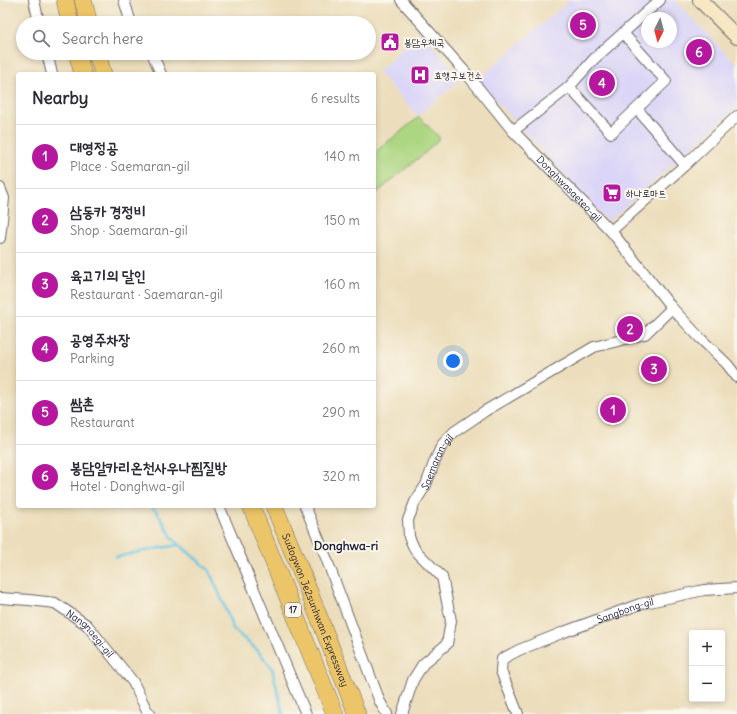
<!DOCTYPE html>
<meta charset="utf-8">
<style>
:root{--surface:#fff;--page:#f2f2f3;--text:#2b2b33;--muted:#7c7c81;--line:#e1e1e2;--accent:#b5179e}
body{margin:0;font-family:Delius,"Poor Story",sans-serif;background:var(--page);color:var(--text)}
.controls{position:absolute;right:12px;bottom:12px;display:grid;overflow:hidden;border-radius:4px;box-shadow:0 2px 6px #0003}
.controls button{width:36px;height:36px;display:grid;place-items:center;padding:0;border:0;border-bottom:1px solid var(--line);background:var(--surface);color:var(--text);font:20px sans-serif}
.compass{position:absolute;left:641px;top:12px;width:36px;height:36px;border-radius:50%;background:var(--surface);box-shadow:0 2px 6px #0003;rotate:186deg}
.you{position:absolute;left:453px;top:361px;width:14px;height:14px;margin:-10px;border:3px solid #fff;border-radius:50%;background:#1a73e8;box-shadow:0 0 0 6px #1a73e833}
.badge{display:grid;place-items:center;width:26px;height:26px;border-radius:50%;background:var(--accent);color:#fff;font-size:13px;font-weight:700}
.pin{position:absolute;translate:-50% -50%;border:2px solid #fff;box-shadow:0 1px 4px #0006}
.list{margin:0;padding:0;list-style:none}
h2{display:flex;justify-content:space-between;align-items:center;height:52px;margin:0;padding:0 16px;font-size:17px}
h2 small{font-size:13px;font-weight:400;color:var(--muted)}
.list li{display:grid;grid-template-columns:26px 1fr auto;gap:12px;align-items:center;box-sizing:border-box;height:64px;padding:0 16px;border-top:1px solid var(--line)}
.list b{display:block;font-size:15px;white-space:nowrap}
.list p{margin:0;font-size:13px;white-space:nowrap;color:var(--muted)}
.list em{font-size:13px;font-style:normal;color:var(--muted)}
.icon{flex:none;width:22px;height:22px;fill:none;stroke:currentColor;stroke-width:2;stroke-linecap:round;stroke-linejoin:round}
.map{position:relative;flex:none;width:737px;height:714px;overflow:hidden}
.search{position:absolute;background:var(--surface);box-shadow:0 2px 6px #0003;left:16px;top:16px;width:360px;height:44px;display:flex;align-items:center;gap:10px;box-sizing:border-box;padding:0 14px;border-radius:22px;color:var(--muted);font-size:15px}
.panel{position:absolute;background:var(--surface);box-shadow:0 2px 6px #0003;left:16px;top:72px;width:360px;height:436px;border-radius:4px}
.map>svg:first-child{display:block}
.built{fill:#dbd6f7;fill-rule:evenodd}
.green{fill:#acd681;stroke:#677c5e}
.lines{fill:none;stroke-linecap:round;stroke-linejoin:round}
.stream{stroke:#66c4e4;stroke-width:2.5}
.street-casing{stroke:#696468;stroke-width:12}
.secondary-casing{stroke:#696468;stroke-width:16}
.highway-casing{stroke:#696468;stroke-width:18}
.street{stroke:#fff;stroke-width:10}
.secondary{stroke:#f7e8c3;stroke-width:14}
.highway{stroke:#ecc569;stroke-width:17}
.labels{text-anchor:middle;stroke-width:4;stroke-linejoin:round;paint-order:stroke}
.shield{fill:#fbf7ec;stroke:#636270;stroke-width:1}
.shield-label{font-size:9px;font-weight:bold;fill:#22223b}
.poi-label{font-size:10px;fill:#22223b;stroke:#fbf7ec;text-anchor:start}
.street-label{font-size:10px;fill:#22223b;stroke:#fbf7ec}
.quarter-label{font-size:12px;font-weight:bold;fill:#22223b;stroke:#fbf7ec}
</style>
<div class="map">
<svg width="737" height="714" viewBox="0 0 737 714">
<rect width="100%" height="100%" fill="#fbf7ec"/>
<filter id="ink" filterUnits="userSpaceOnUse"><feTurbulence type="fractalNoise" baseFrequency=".025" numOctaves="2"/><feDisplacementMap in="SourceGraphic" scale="8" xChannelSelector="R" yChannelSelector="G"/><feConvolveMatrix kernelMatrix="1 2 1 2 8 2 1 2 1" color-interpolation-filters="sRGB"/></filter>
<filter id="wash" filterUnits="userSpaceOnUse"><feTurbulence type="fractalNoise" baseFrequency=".012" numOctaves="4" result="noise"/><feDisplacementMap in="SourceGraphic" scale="16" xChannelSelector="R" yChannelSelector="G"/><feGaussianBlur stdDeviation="0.9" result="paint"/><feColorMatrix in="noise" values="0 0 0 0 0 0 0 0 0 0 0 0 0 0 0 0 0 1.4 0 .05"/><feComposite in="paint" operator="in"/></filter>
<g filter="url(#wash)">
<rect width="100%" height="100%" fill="#ecdebc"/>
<path class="built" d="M 570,0 L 675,0 L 737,65 L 737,107 L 608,222 L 477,80 ZM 647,18 L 671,18 L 671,42 L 647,42 Z
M 420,31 L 461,78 L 418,116 L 378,72 Z"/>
<path class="green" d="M 419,117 L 440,138 L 427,151 L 374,195 L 374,153 Z"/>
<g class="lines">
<path class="stream" d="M 150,506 L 157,512 L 173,539 L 209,570 L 222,600 L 233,629 L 257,650 L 272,668 L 283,714
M 116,557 L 154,549 L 179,545"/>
</g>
</g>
<g filter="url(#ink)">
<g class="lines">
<g class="street-casing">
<g id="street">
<path d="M 34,0 L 39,23"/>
<path d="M 124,0 L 131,23"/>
<path id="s1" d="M 401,0 L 467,74 L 513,131 L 611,231 L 672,308 L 700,338 L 727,364 L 737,377"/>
<path d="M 47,53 L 52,74"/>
<path d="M 152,53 L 161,74"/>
<path d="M 569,87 L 611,133 L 666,81 L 623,33"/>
<path d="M 637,109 L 685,165"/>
<path d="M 513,131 L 569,87 L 594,59 L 660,0"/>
<path d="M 0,188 L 4,198 L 2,220 L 0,238"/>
<path d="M 611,231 L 685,165 L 737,116"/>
<path d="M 219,506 L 306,714"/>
<path d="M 305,506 L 322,547 L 380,702 L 387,714"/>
<path id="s2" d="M 0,598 L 29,600 L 55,603 L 87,625 L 133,682 L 147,711 L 150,714"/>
<path id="s3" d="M 402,714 L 413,680 L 423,664 L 447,644 L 451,621 L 442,577 L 415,550 L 409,537 L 408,520 L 415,502 L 426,485 L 434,463 L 442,445 L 454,432 L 485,411 L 594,347 L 645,334 L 672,308"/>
<path id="s4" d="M 518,714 L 501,671 L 502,659 L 519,650 L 564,632 L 640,604 L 704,590 L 737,588"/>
</g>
</g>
<g class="secondary-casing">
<path id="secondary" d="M 700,0 L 737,37"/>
</g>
<g class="highway-casing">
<g id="highway">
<path d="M 65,0 L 70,23"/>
<path d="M 83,0 L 89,23"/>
<path d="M 77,53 L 83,74"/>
<path d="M 97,53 L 103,74"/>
<path d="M 251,506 L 335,714"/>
<path id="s5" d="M 274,506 L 300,569 L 357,714"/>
</g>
</g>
<use href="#street" class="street"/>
<use href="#secondary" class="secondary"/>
<use href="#highway" class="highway"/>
</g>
</g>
<defs>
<g id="civic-square" transform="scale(1)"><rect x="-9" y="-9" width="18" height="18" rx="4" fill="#b5179e" stroke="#fbf7ec"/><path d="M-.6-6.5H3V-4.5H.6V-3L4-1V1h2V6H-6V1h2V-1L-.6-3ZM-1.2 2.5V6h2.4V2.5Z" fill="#fff"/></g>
<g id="hospital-square" transform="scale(1)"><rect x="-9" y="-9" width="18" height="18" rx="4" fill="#b5179e" stroke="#fbf7ec"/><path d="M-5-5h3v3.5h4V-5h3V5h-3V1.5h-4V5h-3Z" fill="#fff"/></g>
<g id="supermarket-square" transform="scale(1)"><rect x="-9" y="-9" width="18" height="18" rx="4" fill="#b5179e" stroke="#fbf7ec"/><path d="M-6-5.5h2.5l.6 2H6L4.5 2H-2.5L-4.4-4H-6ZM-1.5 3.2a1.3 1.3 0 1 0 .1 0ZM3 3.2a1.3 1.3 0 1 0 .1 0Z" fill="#fff"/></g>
</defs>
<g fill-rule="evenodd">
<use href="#civic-square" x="390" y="42"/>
<use href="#hospital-square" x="420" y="75"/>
<use href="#supermarket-square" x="612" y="193"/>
</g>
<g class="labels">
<rect class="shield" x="285" y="603" width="16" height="14" rx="3"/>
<g class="shield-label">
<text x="293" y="613">17</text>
</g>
<g class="poi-label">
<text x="404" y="46">봉담우체국</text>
<text x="434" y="79">효행구보건소</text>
<text x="626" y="197">하나로마트</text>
</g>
<g class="street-label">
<text dy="4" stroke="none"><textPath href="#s1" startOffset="253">Donghwasaeteo-gil</textPath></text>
<text dy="4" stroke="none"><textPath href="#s3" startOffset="289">Saemaran-gil</textPath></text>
<text dy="4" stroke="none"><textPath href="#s5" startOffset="112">Sudogwon Je2sunhwan Expressway</textPath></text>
<text dy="4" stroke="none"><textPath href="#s4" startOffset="191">Sangbong-gil</textPath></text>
<text dy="4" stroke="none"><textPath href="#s2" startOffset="102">Nangnaegi-gil</textPath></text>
</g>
<g class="quarter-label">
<text x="346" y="550">Donghwa-ri</text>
</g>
</g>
</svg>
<div class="controls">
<button>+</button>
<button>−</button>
</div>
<svg class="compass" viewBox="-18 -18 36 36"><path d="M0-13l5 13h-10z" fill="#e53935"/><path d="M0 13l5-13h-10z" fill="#7c7c81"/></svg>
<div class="you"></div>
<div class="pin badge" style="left:613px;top:410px">1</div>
<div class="pin badge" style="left:630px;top:329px">2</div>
<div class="pin badge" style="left:654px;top:369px">3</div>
<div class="pin badge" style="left:602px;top:83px">4</div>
<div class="pin badge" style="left:583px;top:25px">5</div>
<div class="pin badge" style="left:699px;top:52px">6</div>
<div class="search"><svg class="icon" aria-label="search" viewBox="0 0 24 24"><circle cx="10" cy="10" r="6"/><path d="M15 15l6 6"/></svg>Search here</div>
<section class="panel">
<h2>Nearby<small>6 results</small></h2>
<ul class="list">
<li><span class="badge">1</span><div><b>대영정공</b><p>Place · Saemaran-gil</p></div><em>140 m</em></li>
<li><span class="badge">2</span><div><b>삼동카 경정비</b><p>Shop · Saemaran-gil</p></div><em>150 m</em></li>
<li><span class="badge">3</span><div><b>육고기의 달인</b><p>Restaurant · Saemaran-gil</p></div><em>160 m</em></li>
<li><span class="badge">4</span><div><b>공영주차장</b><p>Parking</p></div><em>260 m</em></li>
<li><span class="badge">5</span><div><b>쌈촌</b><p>Restaurant</p></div><em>290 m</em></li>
<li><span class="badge">6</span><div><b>봉담알카리온천사우나찜질방</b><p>Hotel · Donghwa-gil</p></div><em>320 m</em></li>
</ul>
</section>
</div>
